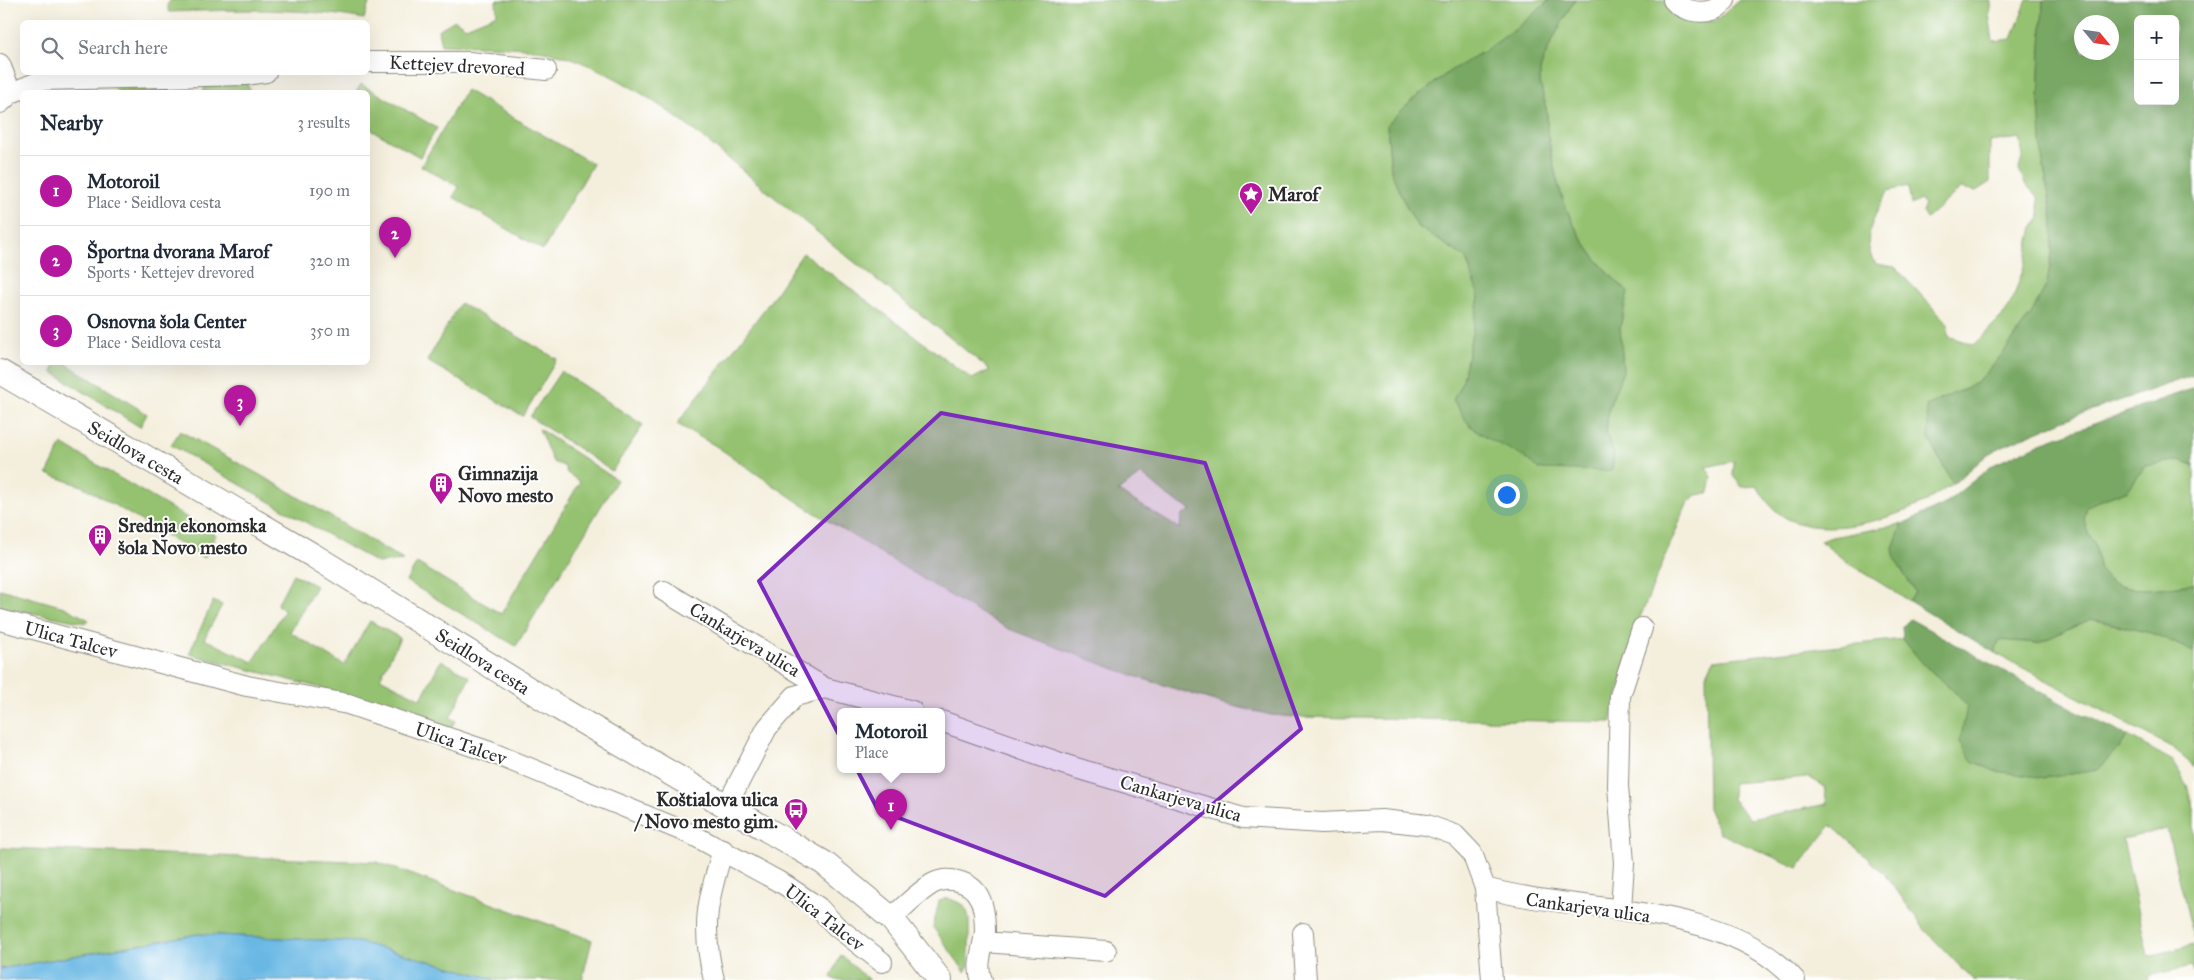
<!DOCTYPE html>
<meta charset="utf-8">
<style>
:root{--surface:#fff;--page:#f2f2f3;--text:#1f2937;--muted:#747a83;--line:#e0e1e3;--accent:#b5179e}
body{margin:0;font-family:"IM FELL Great Primer",serif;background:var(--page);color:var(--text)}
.controls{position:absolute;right:15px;top:15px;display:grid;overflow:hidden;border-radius:8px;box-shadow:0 5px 20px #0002}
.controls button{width:45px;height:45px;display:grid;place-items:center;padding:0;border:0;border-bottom:1px solid var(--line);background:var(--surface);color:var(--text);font:25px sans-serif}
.compass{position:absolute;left:2074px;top:15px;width:45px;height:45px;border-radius:50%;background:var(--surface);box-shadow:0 5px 20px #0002;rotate:119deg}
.you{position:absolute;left:1506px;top:494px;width:18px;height:18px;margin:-12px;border:4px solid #fff;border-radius:50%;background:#1a73e8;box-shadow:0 0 0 8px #1a73e833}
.badge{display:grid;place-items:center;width:32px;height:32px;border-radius:50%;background:var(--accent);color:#fff;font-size:16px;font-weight:700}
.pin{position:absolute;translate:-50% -41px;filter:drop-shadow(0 1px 2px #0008)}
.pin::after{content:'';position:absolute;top:26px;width:18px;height:15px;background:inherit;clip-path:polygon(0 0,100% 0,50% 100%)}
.popup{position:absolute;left:837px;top:708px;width:108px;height:65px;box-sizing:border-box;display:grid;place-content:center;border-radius:8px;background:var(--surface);filter:drop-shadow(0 1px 4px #0005);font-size:16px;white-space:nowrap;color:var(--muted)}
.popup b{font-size:19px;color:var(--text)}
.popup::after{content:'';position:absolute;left:50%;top:100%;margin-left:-10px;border:10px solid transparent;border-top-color:var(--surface)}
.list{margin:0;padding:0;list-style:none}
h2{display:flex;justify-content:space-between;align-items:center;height:65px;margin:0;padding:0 20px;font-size:21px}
h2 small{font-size:16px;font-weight:400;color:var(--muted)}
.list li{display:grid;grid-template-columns:32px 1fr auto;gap:15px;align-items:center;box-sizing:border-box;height:70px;padding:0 20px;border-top:1px solid var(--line)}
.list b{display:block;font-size:19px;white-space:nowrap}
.list p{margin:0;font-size:16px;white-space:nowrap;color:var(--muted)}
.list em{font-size:16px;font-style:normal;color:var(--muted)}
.icon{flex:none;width:28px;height:28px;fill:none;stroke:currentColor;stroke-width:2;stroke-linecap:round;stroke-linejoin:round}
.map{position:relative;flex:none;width:2194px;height:980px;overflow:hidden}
.search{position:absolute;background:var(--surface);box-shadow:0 5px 20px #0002;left:20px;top:20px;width:350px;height:55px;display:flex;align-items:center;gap:12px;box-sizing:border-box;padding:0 18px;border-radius:8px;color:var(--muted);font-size:19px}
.panel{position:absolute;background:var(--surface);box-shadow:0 5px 20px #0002;left:20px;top:90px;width:350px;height:275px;border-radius:8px}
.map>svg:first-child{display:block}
.green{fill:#95c271;stroke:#60764e;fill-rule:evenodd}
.forest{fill:#78a863;stroke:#526a47;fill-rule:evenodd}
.water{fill:#69b8e4;stroke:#4a7288}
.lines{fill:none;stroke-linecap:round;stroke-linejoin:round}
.minor-casing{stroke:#908d84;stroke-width:22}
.tertiary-casing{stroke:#908d84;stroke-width:26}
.minor{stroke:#fff;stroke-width:20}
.tertiary{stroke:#fff;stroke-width:24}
.marked{fill:#7b2cbf;fill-opacity:0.2;stroke:#7b2cbf;stroke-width:4;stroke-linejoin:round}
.labels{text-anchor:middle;stroke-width:4;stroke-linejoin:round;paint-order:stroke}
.street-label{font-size:19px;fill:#2b2b2b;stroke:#fff}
.poi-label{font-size:19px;font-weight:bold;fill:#2b2b2b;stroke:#fff;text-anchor:start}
</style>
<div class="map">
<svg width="2194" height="980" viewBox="0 0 2194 980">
<rect width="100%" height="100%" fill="#fff"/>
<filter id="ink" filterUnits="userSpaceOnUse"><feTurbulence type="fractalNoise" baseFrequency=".02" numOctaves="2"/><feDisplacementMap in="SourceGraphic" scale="10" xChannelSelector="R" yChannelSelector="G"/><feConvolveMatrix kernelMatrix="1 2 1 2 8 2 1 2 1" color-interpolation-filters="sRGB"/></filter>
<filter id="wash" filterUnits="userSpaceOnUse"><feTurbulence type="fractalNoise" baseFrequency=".0096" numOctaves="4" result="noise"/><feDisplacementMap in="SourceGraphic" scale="20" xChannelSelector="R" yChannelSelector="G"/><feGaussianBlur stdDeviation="1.12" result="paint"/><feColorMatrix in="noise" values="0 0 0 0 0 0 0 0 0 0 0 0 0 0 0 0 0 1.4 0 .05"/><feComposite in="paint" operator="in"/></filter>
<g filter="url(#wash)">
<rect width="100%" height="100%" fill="#f4efdd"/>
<path class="green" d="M 171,0 L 370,0 L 364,19 C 300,7 233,10 169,12 L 167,5 Z
M 496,0 L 1550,0 L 1516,29 L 1484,51 L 1450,71 L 1410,102 L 1387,126 L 1391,171 L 1401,196 L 1417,226 L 1466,258 L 1479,297 L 1463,380 L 1454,400 L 1470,426 L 1529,459 L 1538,469 L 1614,456 L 1606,431 L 1609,407 L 1623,371 L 1620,327 L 1628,292 C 1576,245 1558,203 1548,134 C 1546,126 1548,116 1546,108 C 1544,95 1537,80 1541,67 C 1547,48 1560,27 1569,9 L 1575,0 L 1666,0 L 1701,21 L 1716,21 L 1739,0 L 1991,0 L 1989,14 L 1993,41 L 2012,39 L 2027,0 L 2043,0 L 2039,100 L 2042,156 L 2053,220 L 2052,253 L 2047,284 L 2031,314 L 2005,351 L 1976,384 L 1952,394 L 1929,439 L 1953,484 C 1942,491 1932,498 1921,504 C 1886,521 1824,537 1788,519 C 1774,512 1764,499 1757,486 L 1742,487 L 1733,476 L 1734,461 L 1706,467 L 1712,477 L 1709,493 L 1696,495 L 1687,504 L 1634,632 L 1611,722 L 1294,717 L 1271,715 L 1221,703 L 1128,674 L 1009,629 L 969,607 L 804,506 L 716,446 L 677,424 L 769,303 L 803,253 L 972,379 L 990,370 C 928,319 863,270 801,219 C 730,162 661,93 576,60 C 533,43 485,47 441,45 L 438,30 L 455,20 L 466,27 L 497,14 ZM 2020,138 L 2023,155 L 2019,169 L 2025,184 L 2038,197 L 2040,218 L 2033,227 L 2025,264 L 2013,299 L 2005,313 L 1974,345 L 1948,336 L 1948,324 L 1895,267 L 1876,264 C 1858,241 1876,213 1888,191 L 1908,186 L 1911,205 L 1920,200 L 1925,203 L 1922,212 L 1926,219 L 1961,188 L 1976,191 L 1990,182 L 1990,142 ZM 1142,474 L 1169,497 L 1191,510 L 1181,516 L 1180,529 L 1118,491 Z
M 246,82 L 251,92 L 203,92 L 206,85 Z
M 116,84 L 186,85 L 191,89 L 184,92 L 118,92 L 114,88 Z
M 361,84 L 437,128 L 420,157 L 368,128 L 368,92 L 356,92 Z
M 466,90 L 593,164 L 543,250 L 453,197 L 459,187 L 421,166 Z
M 460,303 L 557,359 L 523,416 L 427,361 Z
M 57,362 L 65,363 L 147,414 L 140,427 L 52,372 Z
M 561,371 L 643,425 L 612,471 L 530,417 Z
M 539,429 L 617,480 L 516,646 L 406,581 L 417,563 L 501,614 L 580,482 L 567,473 L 564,466 L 553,462 Z
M 180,431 L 278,485 L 403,560 L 377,563 L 171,445 Z
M 62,444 L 216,535 L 204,558 L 82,486 L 47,474 Z
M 2179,460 L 2194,465 L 2194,584 C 2168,586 2114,600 2100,569 C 2097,562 2098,554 2095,546 C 2088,530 2081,524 2086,506 L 2128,490 L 2145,466 Z
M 1902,524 L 1893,548 L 1895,559 L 1915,592 L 1909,601 L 1847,562 L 1820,541 L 1832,537 Z
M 293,574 L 316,586 L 290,632 L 344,665 L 370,621 L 400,638 L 380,678 L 421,699 L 441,660 L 470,677 L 450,718 L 456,721 L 450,728 L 379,703 L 189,654 L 213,601 L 222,605 L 204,639 L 253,662 L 285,610 L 277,605 Z
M 0,589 L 64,607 L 89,620 L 86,623 L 0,607 Z
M 2091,619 L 2155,634 L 2194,652 L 2194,768 L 2189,761 L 2173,748 L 1995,653 L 1999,640 L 2038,643 Z
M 1903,639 L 1924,665 L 1952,689 L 1968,706 L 1960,742 L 2045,778 L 2097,770 L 2118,749 L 2128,736 L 2173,761 L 2187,785 L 2194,812 L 2194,939 L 2167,829 L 2123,839 L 2148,956 L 2194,945 L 2194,973 L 2192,966 L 2148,976 L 2149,980 L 1973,980 L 1925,930 L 1885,874 L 1831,825 L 1798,868 L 1719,833 L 1708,808 L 1706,675 L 1714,660 ZM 1808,777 L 1824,786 L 1827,804 L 1750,819 L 1732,799 L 1733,783 Z
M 3,848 L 377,862 L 592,940 L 582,980 L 498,980 L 359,942 L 198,934 L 0,969 L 0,849 Z
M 948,898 L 962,904 L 967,911 L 969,919 L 969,965 L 965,972 L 933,927 L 939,901 Z
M 841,955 L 869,980 L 835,980 L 831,977 Z"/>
<path class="forest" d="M 1550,0 L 1575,0 L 1569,9 C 1560,27 1547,48 1541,67 C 1537,81 1544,95 1546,108 C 1548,116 1546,126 1548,134 C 1558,203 1576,246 1628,292 L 1620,327 L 1623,371 L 1609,407 L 1606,431 L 1614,456 L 1612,471 L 1538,469 C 1520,449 1491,445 1471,426 C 1464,420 1459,408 1453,400 L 1463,380 L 1479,297 L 1466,258 L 1417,226 L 1401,196 L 1391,171 L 1387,125 L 1410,102 L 1450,71 L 1484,51 L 1516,29 Z
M 2043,0 L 2194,0 L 2194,375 L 2072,417 L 2003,446 L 1988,454 L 1953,484 L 1929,439 L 1926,406 L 1977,383 L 2005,351 L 2031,314 L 2047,284 L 2052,253 L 2053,220 L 2042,156 L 2039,100 ZM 2138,19 L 2175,19 L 2175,101 L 2138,101 ZM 2082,22 L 2112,22 L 2112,52 L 2082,52 Z
M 2194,388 L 2194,465 L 2179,460 L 2145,466 L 2128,490 L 2086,506 C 2081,523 2088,531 2095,546 C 2098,554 2097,562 2100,569 C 2114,600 2168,586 2194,584 L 2194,652 L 2155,634 L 2091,619 L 2038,643 L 1999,640 L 1995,653 L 1909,601 L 1915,592 L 1895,559 L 1893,548 L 1902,524 L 1943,505 L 1993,465 L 2041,443 Z
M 1910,619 L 2072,709 L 2128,736 L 2118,749 L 2098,770 L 2045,778 L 1994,771 L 1972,761 L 1960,742 L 1967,706 L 1952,689 L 1924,665 L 1903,639 L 1902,627 Z"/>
<path class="water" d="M 198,934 L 359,942 L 498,980 L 0,980 L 0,969 Z"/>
</g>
<g filter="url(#ink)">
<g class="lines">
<g class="minor-casing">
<path id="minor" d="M 1673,0 C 1682,11 1700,14 1713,10 C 1718,9 1722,4 1725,0
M 368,62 L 469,62 L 546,70
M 0,64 L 11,93
M 0,103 L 11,93 L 43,80 L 246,75 L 266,72
M 664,591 L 825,688
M 0,620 L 247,686 L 348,704 L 490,752 L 693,835 L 785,885 L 818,907 L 836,926 L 882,962
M 941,721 L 1066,765 L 1243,818 L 1322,823 L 1382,820 L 1427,825 L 1455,835 L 1472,853 L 1485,888 L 1492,980
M 727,805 L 767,728 L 795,696 L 825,688 L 912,711
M 1485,888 C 1579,914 1726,901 1795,980
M 1621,909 L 1624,863 L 1618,786 L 1620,696 L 1642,628
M 891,918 C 904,907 917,893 932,884 C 947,875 971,881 979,897 C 984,906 985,921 985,931 C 984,947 975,965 982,980
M 1303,933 L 1306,980
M 984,942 L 1106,951
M 714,980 C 701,927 707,901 723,850"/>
</g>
<g class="tertiary-casing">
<path id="tertiary" d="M 0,372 L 314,556 L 559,708 L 824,863 L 891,918 L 940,980"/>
</g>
<use href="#minor" class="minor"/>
<use href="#tertiary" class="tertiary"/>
</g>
</g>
<path class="marked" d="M 941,413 L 1205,463 L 1301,729 L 1105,896 L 878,810 L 759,581 Z"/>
<defs>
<g id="sight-pin" transform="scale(1.25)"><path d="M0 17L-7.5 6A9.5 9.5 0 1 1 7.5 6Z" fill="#b5179e" stroke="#fff"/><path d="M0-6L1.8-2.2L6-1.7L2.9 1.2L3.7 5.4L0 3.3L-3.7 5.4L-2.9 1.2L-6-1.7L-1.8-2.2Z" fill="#fff"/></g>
<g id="building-pin" transform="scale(1.25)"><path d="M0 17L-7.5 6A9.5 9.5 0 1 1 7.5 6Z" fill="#b5179e" stroke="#fff"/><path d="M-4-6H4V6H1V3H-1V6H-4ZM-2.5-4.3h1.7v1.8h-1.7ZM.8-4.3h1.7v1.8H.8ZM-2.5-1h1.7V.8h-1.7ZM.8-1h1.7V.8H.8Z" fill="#fff"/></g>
<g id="bus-pin" transform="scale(1.25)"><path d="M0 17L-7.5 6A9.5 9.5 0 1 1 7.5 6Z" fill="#b5179e" stroke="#fff"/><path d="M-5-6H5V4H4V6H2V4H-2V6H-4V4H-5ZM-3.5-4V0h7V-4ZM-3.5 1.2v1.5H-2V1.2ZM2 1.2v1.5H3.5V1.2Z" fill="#fff"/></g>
</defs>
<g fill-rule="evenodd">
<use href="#sight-pin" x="1251" y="194"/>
<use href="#building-pin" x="441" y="484"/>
<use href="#building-pin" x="100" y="536"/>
<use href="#bus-pin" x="796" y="810"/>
</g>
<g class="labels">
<g class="street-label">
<text transform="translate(457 65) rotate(3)" y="7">Kettejev drevored</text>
<text transform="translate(136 452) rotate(30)" y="7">Seidlova cesta</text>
<text transform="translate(71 639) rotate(15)" y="7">Ulica Talcev</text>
<text transform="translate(745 639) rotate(31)" y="7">Cankarjeva ulica</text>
<text transform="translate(483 661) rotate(32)" y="7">Seidlova cesta</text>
<text transform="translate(461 743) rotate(19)" y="7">Ulica Talcev</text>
<text transform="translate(1181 798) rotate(16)" y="7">Cankarjeva ulica</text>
<text transform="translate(1588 907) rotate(8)" y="7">Cankarjeva ulica</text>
<text transform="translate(825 917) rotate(38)" y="7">Ulica Talcev</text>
</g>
<g class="poi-label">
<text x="1268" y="201">Marof</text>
<text x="458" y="480">Gimnazija<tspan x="458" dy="22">Novo mesto</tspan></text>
<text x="118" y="532">Srednja ekonomska<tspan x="118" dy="22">šola Novo mesto</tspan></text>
<text x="778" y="806" text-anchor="end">Koštialova ulica<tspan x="778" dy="22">/ Novo mesto gim.</tspan></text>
</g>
</g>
</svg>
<div class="controls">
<button>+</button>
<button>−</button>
</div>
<svg class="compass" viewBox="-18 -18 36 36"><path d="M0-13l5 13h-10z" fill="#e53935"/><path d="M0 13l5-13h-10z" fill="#747a83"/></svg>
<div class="you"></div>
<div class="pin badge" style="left:891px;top:830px">1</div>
<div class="popup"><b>Motoroil</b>Place</div>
<div class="pin badge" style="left:395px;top:258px">2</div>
<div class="pin badge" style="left:240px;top:426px">3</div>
<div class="search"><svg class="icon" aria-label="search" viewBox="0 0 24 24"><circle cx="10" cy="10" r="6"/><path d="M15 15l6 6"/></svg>Search here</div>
<section class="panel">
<h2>Nearby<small>3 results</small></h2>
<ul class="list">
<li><span class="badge">1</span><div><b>Motoroil</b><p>Place · Seidlova cesta</p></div><em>190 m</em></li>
<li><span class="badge">2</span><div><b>Športna dvorana Marof</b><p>Sports · Kettejev drevored</p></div><em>320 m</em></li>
<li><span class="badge">3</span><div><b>Osnovna šola Center</b><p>Place · Seidlova cesta</p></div><em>350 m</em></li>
</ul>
</section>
</div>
